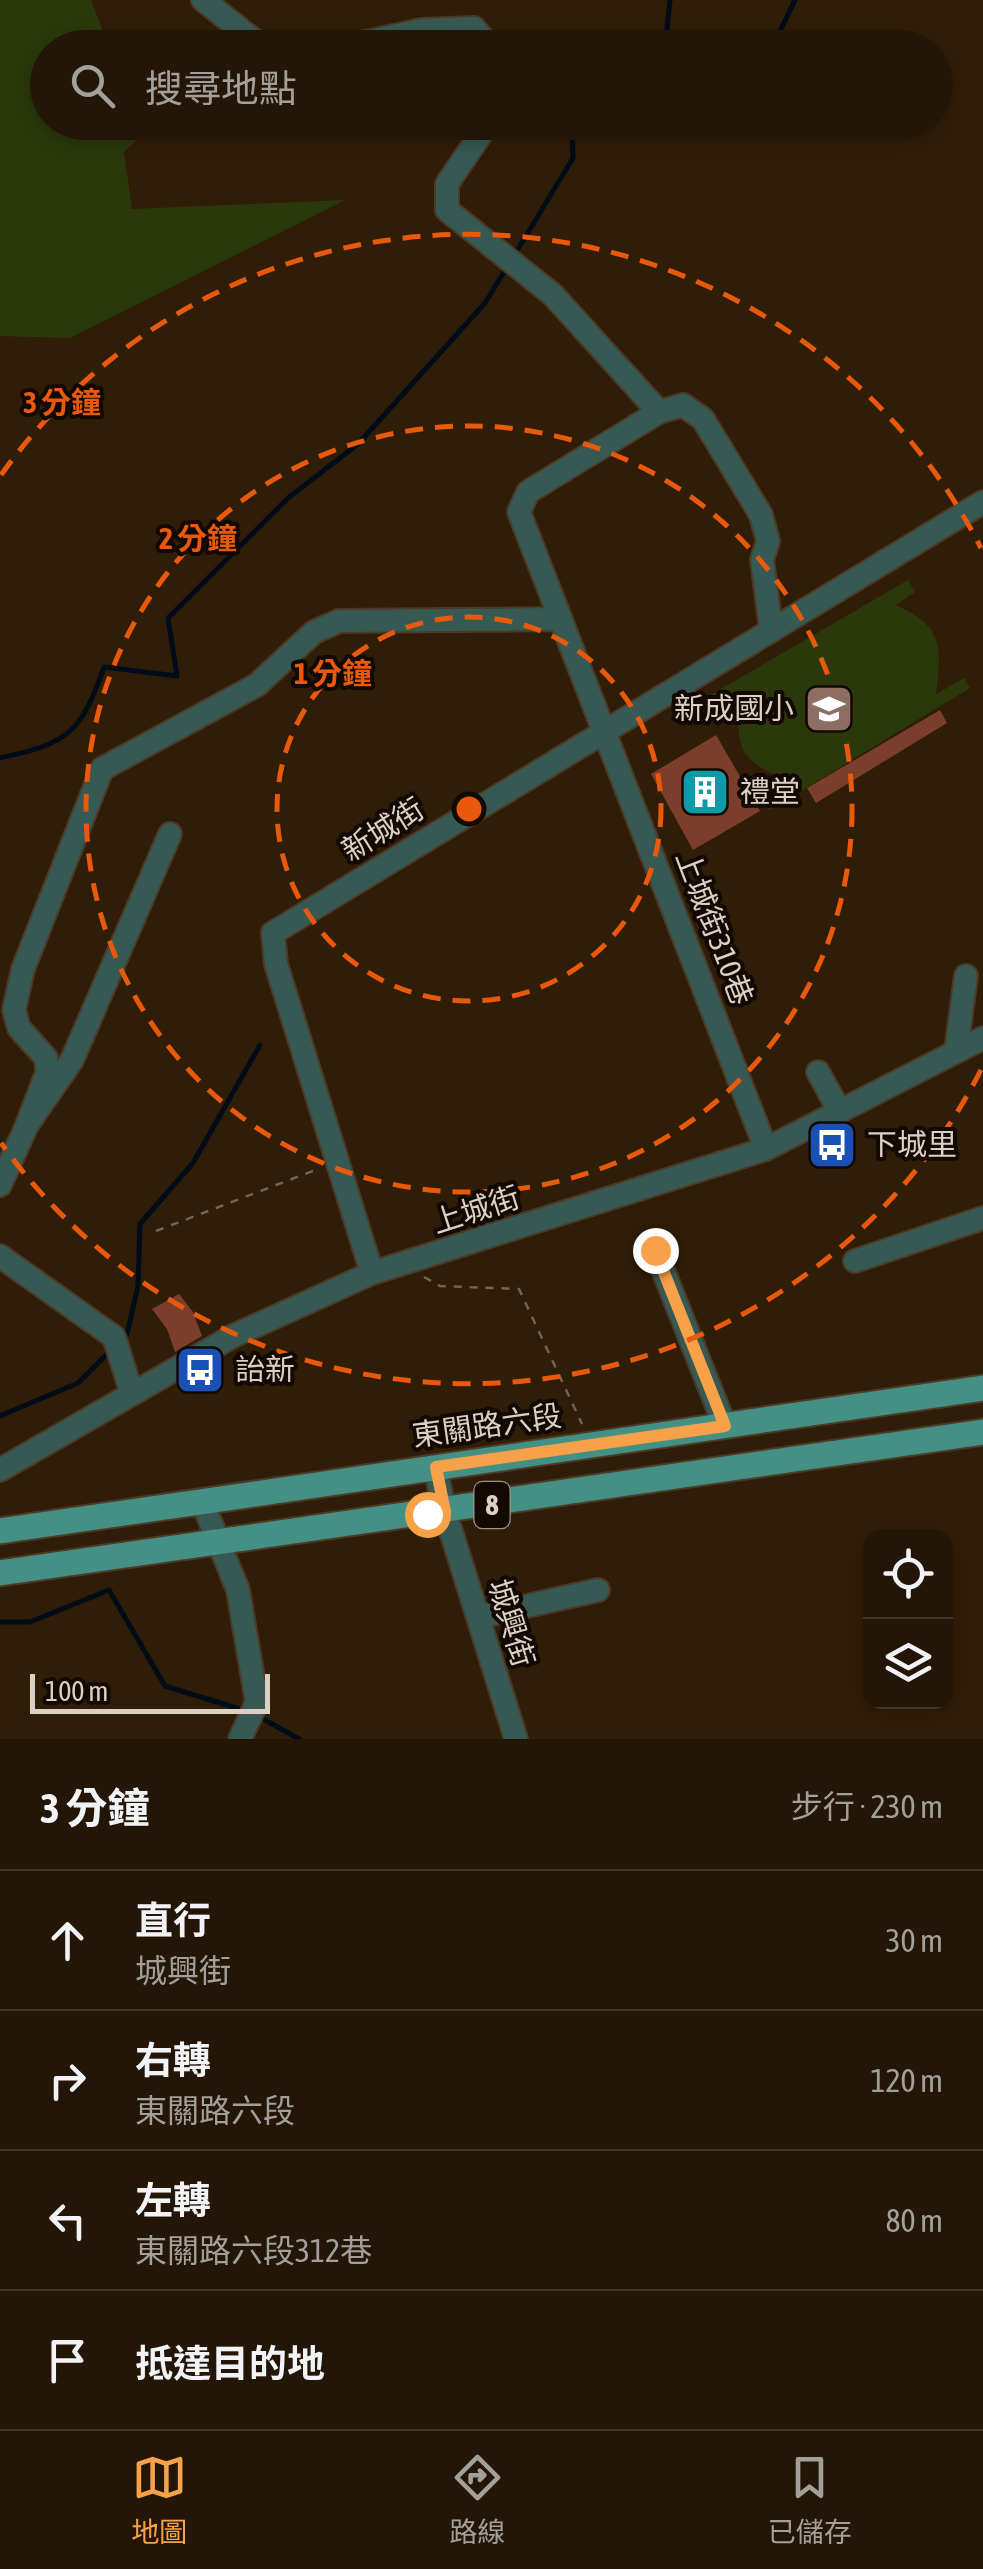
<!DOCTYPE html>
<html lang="zh-TW">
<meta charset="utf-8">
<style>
:root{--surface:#241606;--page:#2c1f10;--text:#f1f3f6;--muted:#a39f9b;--line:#413528;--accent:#f7a149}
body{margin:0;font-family:"Asap Condensed","Noto Sans TC",sans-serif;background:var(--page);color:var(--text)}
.controls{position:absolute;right:30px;bottom:30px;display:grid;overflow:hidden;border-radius:20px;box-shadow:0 5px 15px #0003}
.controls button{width:90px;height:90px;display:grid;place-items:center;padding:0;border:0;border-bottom:2px solid var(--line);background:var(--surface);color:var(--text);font:50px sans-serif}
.scale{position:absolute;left:30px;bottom:25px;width:240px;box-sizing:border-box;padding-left:10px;border:5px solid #dccfc3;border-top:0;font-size:28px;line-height:35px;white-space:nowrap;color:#dccfc3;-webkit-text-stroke:8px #120903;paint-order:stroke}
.stop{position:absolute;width:30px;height:30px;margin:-22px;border:8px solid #f7a149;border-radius:50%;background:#fff}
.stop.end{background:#f7a149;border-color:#fff;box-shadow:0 2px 10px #0008}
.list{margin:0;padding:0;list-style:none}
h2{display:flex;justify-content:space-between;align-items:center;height:130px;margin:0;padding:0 40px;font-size:42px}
h2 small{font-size:32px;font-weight:400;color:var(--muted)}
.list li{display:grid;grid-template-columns:65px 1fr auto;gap:30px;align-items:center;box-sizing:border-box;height:140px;padding:0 40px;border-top:2px solid var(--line)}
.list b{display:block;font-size:38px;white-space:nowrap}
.list p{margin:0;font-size:32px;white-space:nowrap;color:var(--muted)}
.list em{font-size:32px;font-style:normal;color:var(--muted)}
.icon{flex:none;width:55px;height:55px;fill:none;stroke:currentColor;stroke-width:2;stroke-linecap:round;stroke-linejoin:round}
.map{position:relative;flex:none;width:983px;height:1739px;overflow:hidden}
.search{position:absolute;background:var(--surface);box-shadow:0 5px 15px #0003;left:30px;right:30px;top:30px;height:110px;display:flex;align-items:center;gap:25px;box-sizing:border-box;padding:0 35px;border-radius:55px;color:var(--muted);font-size:38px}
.sheet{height:690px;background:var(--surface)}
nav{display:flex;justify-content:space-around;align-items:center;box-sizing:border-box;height:140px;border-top:2px solid var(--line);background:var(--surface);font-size:28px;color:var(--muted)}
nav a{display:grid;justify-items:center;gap:5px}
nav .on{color:var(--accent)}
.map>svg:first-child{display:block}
.green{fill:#2b380b}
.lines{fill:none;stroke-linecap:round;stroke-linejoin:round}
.stream{stroke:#000c18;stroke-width:5}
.building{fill:#7b3e2c}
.minor-casing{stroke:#4c3926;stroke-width:26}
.major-casing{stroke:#4c3926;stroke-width:29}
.path{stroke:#746452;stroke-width:2.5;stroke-dasharray:8 8;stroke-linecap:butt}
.minor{stroke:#375953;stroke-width:22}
.major{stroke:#459084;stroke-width:25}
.route{stroke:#f7a149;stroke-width:12}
.ring{fill:none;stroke:#e8590c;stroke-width:5;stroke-dasharray:18 12}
.labels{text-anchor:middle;stroke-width:8;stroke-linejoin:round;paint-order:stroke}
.shield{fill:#120903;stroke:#9f9489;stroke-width:2.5}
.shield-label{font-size:28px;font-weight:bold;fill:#dccfc3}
.poi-label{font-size:30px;fill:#dccfc3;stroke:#120903;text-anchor:start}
.street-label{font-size:30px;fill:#dccfc3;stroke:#120903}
.centre{fill:#e8590c;stroke:#120903;stroke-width:5}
.ring-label{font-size:30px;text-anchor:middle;font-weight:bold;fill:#e8590c;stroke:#120903;stroke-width:8;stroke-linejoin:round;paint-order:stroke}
</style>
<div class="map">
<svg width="983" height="1739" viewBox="0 0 983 1739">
<rect width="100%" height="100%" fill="#301d08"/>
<path class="green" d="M 0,0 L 91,0 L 109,47 L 48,48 L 48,122 L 155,123 L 124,152 L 132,209 L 345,200 L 70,338 L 0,336 Z
M 908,580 L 915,592 L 896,605 C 943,627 942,645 936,694 L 964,678 L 970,688 L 770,810 L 760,795 L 785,780 C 734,756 742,751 735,700 L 694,724 L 685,710 Z"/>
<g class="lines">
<path class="stream" d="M 665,48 L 670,0
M 772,48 L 795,0
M 515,254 L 573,158 L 572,122
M 0,758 C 69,743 81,733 104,667 L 177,676 L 168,618 L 288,498 L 358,444 L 485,303 L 507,267
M 121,1340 L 127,1334 L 138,1286 L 140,1224 L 193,1163 L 260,1045
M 0,1416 L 78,1383 L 109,1352
M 0,1622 L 30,1622 L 109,1590 L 165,1686 L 243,1710
M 258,1716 L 299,1739"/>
</g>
<path class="building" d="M 940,710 L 947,723 L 816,803 L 807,788 Z
M 716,735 L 760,811 L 693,850 L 651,774 Z
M 179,1294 L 193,1312 L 202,1336 L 175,1352 L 167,1329 L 152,1309 Z"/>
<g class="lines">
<g class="minor-casing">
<path id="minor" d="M 203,0 L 264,48
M 338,48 L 422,30 L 474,28 L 491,48
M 489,122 L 447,184 L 447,210 L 553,295 L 659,412
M 956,1051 L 966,976
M 818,1072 L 840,1112
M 27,1125 L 47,1073 L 46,1058 L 19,1028 L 14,1010 L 23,969 L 102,769 L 257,685 L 314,632 L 339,621 L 560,619
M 766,1149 L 519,512 L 528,492 L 659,412 L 683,405 L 703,419 L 761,515 L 768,541 L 762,560 L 771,629
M 0,1185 L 27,1125 L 72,1060 L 170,834
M 655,1250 L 725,1426
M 0,1256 L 114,1337 L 132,1394
M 855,1261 L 983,1218
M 372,1273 L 276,964 L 273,933 L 983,502
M 435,1467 L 445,1512 L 516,1739
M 0,1470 L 233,1336 L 372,1273 L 766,1149 L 983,1038
M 202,1501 L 238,1590 L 257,1702 L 240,1739
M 478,1617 L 598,1590"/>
</g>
<g class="major-casing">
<path id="major" d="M 0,1531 L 983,1388
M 0,1573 L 983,1432"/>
</g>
<path class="path" d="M 156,1231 L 318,1169
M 424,1277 L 440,1286 L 519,1289 L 582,1424"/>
<use href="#minor" class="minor"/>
<use href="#major" class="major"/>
</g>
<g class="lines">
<path class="route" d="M 427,1514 L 445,1512 L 436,1467 L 725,1426 L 655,1250"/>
</g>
<g class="ring">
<circle cx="469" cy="809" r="192"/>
<circle cx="469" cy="809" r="383"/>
<path d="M981 1070A575 575 0 0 1 1 1143M1 475A575 575 0 0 1 981 548"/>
</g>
<defs>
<g id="school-square" transform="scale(2.5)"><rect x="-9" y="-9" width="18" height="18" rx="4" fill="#8d6e63" stroke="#120903"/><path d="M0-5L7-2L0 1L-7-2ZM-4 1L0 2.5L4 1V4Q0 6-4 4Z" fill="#fff"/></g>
<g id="building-square" transform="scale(2.5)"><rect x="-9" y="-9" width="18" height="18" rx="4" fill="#0f9aa8" stroke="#120903"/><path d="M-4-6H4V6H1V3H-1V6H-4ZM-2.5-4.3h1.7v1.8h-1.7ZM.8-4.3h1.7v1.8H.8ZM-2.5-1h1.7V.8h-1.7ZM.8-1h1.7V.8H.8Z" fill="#fff"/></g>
<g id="bus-square" transform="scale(2.5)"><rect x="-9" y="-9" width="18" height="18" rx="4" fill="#1a4fb4" stroke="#120903"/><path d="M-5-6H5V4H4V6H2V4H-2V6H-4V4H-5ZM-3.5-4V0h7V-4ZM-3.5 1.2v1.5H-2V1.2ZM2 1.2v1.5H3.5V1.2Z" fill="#fff"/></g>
</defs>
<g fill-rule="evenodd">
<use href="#school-square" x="829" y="709"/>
<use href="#building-square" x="705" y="792"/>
<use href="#bus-square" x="832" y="1145"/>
<use href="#bus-square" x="200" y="1370"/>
</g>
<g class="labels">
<rect class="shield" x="474.5" y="1482" width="35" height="46" rx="8"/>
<g class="shield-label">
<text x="492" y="1515">8</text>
</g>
<g class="poi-label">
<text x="794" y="719" text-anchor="end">新成國小</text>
<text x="740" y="802">禮堂</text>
<text x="867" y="1155">下城里</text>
<text x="235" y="1380">詒新</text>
</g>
<g class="street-label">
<text transform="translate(383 830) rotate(-32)" y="10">新城街</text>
<text transform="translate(714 928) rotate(69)" y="10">上城街310巷</text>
<text transform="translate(476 1210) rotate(-18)" y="10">上城街</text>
<text transform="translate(487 1426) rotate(-8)" y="10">東關路六段</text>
<text transform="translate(511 1623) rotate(73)" y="10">城興街</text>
</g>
</g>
<circle cx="469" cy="809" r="15" class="centre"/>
<g class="ring-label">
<text x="62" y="413">3 分鐘</text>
<text x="198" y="549">2 分鐘</text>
<text x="333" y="684">1 分鐘</text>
</g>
</svg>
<div class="controls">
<button><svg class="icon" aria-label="locate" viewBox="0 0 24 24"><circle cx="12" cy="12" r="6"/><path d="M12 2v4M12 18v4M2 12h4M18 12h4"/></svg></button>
<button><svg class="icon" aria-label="layers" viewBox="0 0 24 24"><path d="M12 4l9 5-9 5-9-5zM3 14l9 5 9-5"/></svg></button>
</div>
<div class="scale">100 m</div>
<div class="stop" style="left:427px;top:1514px"></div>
<div class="stop end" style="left:655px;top:1250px"></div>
<div class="search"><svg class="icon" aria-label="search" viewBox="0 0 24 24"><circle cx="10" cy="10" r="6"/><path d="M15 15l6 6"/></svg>搜尋地點</div>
</div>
<section class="sheet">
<h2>3 分鐘<small>步行 · 230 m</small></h2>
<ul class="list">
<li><svg class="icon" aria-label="ahead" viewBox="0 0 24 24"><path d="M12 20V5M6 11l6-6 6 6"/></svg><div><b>直行</b><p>城興街</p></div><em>30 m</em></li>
<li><svg class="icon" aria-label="right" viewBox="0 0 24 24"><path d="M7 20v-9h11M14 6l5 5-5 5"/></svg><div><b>右轉</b><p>東關路六段</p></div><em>120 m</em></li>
<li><svg class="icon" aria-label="left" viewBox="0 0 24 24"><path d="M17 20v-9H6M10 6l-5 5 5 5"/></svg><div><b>左轉</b><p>東關路六段312巷</p></div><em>80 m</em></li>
<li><svg class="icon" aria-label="arrive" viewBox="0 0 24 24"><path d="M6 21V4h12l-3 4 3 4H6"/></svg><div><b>抵達目的地</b></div></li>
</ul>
</section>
<nav>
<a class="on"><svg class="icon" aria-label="map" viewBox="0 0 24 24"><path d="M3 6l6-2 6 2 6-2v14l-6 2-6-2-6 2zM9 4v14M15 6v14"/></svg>地圖</a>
<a><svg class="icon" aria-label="directions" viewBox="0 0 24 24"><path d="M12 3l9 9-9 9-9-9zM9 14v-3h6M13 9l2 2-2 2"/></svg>路線</a>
<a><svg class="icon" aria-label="saved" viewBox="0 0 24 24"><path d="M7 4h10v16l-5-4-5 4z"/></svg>已儲存</a>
</nav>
